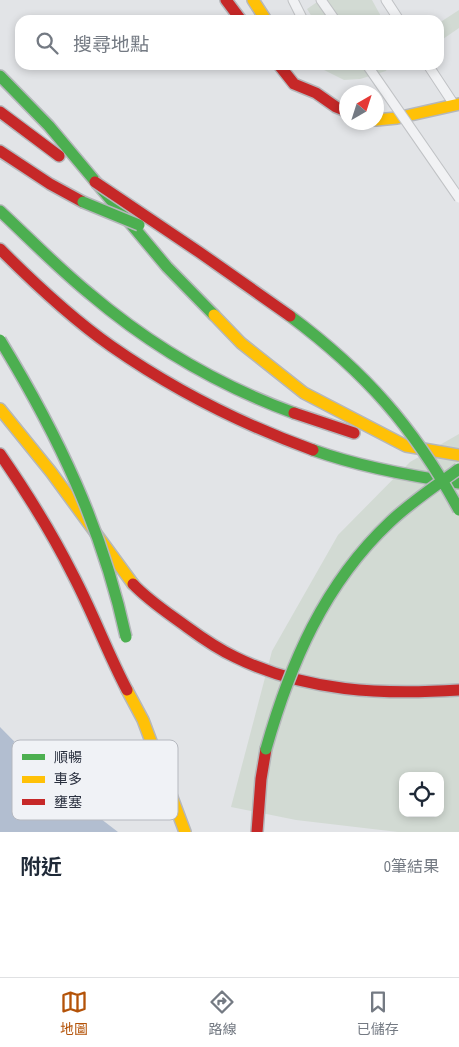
<!DOCTYPE html>
<html lang="zh-TW">
<meta charset="utf-8">
<style>
:root{--surface:#fff;--page:#f2f2f3;--text:#1f2937;--muted:#747a83;--line:#e0e1e3;--accent:#b45309}
body{margin:0;font-family:"PT Sans Narrow","Noto Sans TC",sans-serif;background:var(--page);color:var(--text)}
.controls{position:absolute;right:15px;bottom:15px;display:grid;overflow:hidden;border-radius:10px;box-shadow:0 2px 8px #0003}
.controls button{width:45px;height:45px;display:grid;place-items:center;padding:0;border:0;border-bottom:1px solid var(--line);background:var(--surface);color:var(--text);font:25px sans-serif}
.compass{position:absolute;left:339px;top:85px;width:45px;height:45px;border-radius:50%;background:var(--surface);box-shadow:0 2px 8px #0003;rotate:39deg}
.list{margin:0;padding:0;list-style:none}
h2{display:flex;justify-content:space-between;align-items:center;height:65px;margin:0;padding:0 20px;font-size:21px}
h2 small{font-size:16px;font-weight:400;color:var(--muted)}
.icon{flex:none;width:28px;height:28px;fill:none;stroke:currentColor;stroke-width:2;stroke-linecap:round;stroke-linejoin:round}
.map{position:relative;flex:none;width:459px;height:832px;overflow:hidden}
.search{position:absolute;background:var(--surface);box-shadow:0 2px 8px #0003;left:15px;right:15px;top:15px;height:55px;display:flex;align-items:center;gap:12px;box-sizing:border-box;padding:0 18px;border-radius:15px;color:var(--muted);font-size:19px}
.sheet{height:145px;background:var(--surface)}
nav{display:flex;justify-content:space-around;align-items:center;box-sizing:border-box;height:70px;border-top:1px solid var(--line);background:var(--surface);font-size:14px;color:var(--muted)}
nav a{display:grid;justify-items:center;gap:2px}
nav .on{color:var(--accent)}
.map>svg:first-child{display:block}
.green{fill:#d2dad3;fill-rule:evenodd}
.water{fill:#b2bed0}
.lines{fill:none;stroke-linecap:round;stroke-linejoin:round}
.lane-casing{stroke:#c0c2c5;stroke-width:11}
.fast-casing{stroke:#b5b7bb;stroke-width:14}
.slow-casing{stroke:#b5b7bb;stroke-width:14}
.jam-casing{stroke:#b5b7bb;stroke-width:14}
.lane{stroke:#f1f2f4;stroke-width:9}
.fast{stroke:#4caf50;stroke-width:11}
.slow{stroke:#ffc107;stroke-width:11}
.jam{stroke:#c62828;stroke-width:11}
.lane-bridge-casing{stroke:#c0c2c5;stroke-width:11;stroke-linecap:butt}
.fast-bridge-casing{stroke:#b5b7bb;stroke-width:14;stroke-linecap:butt}
.jam-bridge-casing{stroke:#b5b7bb;stroke-width:14;stroke-linecap:butt}
.lane-bridge{stroke:#f1f2f4;stroke-width:9}
.fast-bridge{stroke:#4caf50;stroke-width:11}
.jam-bridge{stroke:#c62828;stroke-width:11}
.key{fill:#f0f2f6;stroke:#b5b8bf;stroke-width:1}
.key-label{font-size:14px;fill:#2a303f}
</style>
<div class="map">
<svg width="459" height="832" viewBox="0 0 459 832">
<rect width="100%" height="100%" fill="#e2e4e7"/>
<path class="green" d="M 320,0 L 372,0 L 383,20 L 314,20 L 307,9 Z
M 459,10 L 459,28 L 443,39 L 439,40 L 439,23 Z
M 314,65 L 389,65 L 386,71 L 360,79 L 344,80 Z
M 459,434 L 459,832 L 398,832 L 296,820 L 231,807 L 272,651 L 338,535 L 410,462 ZM 403,776 L 440,776 L 440,813 L 403,813 Z"/>
<path class="water" d="M 0,727 L 58,786 L 118,832 L 0,832 Z"/>
<g class="lines">
<g class="lane-casing">
<path id="lane" d="M 293,0 L 303,20
M 321,0 L 335,20
M 386,0 L 399,20
M 428,65 L 453,103"/>
</g>
<g class="fast-casing">
<path id="fast" d="M 0,76 L 49,126 L 167,267 L 214,315
M 0,211 C 30,239 58,268 90,294 C 150,345 220,386 294,413
M 313,450 C 360,467 410,476 459,483"/>
</g>
<g class="slow-casing">
<path id="slow" d="M 253,0 L 266,20
M 376,120 L 397,118 L 459,104
M 214,315 L 241,343 L 304,393 L 406,446
M 0,409 L 51,472 L 133,584
M 406,446 L 459,455
M 127,690 L 143,720 L 185,832"/>
</g>
<g class="jam-casing">
<path id="jam" d="M 226,0 L 241,20
M 279,65 L 294,84 L 316,93 L 336,107 L 346,111
M 0,112 L 59,156
M 0,151 L 50,184 L 83,202
M 0,249 C 35,284 71,318 111,346 C 174,390 241,424 313,450
M 294,413 L 354,433
M 0,454 C 27,493 52,533 73,575 C 93,613 107,652 127,690
M 133,584 C 149,601 168,613 187,627 C 202,638 218,649 235,657 C 306,692 382,695 459,690
M 257,832 L 261,779 L 266,749"/>
</g>
<use href="#lane" class="lane"/>
<use href="#fast" class="fast"/>
<use href="#slow" class="slow"/>
<use href="#jam" class="jam"/>
<g class="lane-bridge-casing">
<path id="lane-bridge" d="M 367,65 L 459,198"/>
</g>
<g class="fast-bridge-casing">
<path id="fast-bridge" d="M 83,202 L 139,225
M 290,316 C 365,372 414,427 459,510
M 0,340 C 58,435 102,527 126,637
M 266,749 C 290,664 324,584 390,522 C 411,502 435,486 459,469"/>
</g>
<g class="jam-bridge-casing">
<path id="jam-bridge" d="M 95,182 L 199,252 L 290,316"/>
</g>
<use href="#lane-bridge" class="lane-bridge"/>
<use href="#fast-bridge" class="fast-bridge"/>
<use href="#jam-bridge" class="jam-bridge"/>
</g>
<rect x="12" y="740" width="166" height="80" rx="8" class="key"/>
<rect x="22" y="754" width="23" height="6" fill="#4caf50"/>
<rect x="22" y="776" width="23" height="7" fill="#ffc107"/>
<rect x="22" y="799" width="23" height="6" fill="#c62828"/>
<g class="key-label">
<text x="54" y="762">順暢</text>
<text x="54" y="784">車多</text>
<text x="54" y="807">壅塞</text>
</g>
</svg>
<div class="controls">
<button><svg class="icon" aria-label="locate" viewBox="0 0 24 24"><circle cx="12" cy="12" r="6"/><path d="M12 2v4M12 18v4M2 12h4M18 12h4"/></svg></button>
</div>
<svg class="compass" viewBox="-18 -18 36 36"><path d="M0-13l5 13h-10z" fill="#e53935"/><path d="M0 13l5-13h-10z" fill="#747a83"/></svg>
<div class="search"><svg class="icon" aria-label="search" viewBox="0 0 24 24"><circle cx="10" cy="10" r="6"/><path d="M15 15l6 6"/></svg>搜尋地點</div>
</div>
<section class="sheet">
<h2>附近<small>0筆結果</small></h2>
<ul class="list">
</ul>
</section>
<nav>
<a class="on"><svg class="icon" aria-label="map" viewBox="0 0 24 24"><path d="M3 6l6-2 6 2 6-2v14l-6 2-6-2-6 2zM9 4v14M15 6v14"/></svg>地圖</a>
<a><svg class="icon" aria-label="directions" viewBox="0 0 24 24"><path d="M12 3l9 9-9 9-9-9zM9 14v-3h6M13 9l2 2-2 2"/></svg>路線</a>
<a><svg class="icon" aria-label="saved" viewBox="0 0 24 24"><path d="M7 4h10v16l-5-4-5 4z"/></svg>已儲存</a>
</nav>
